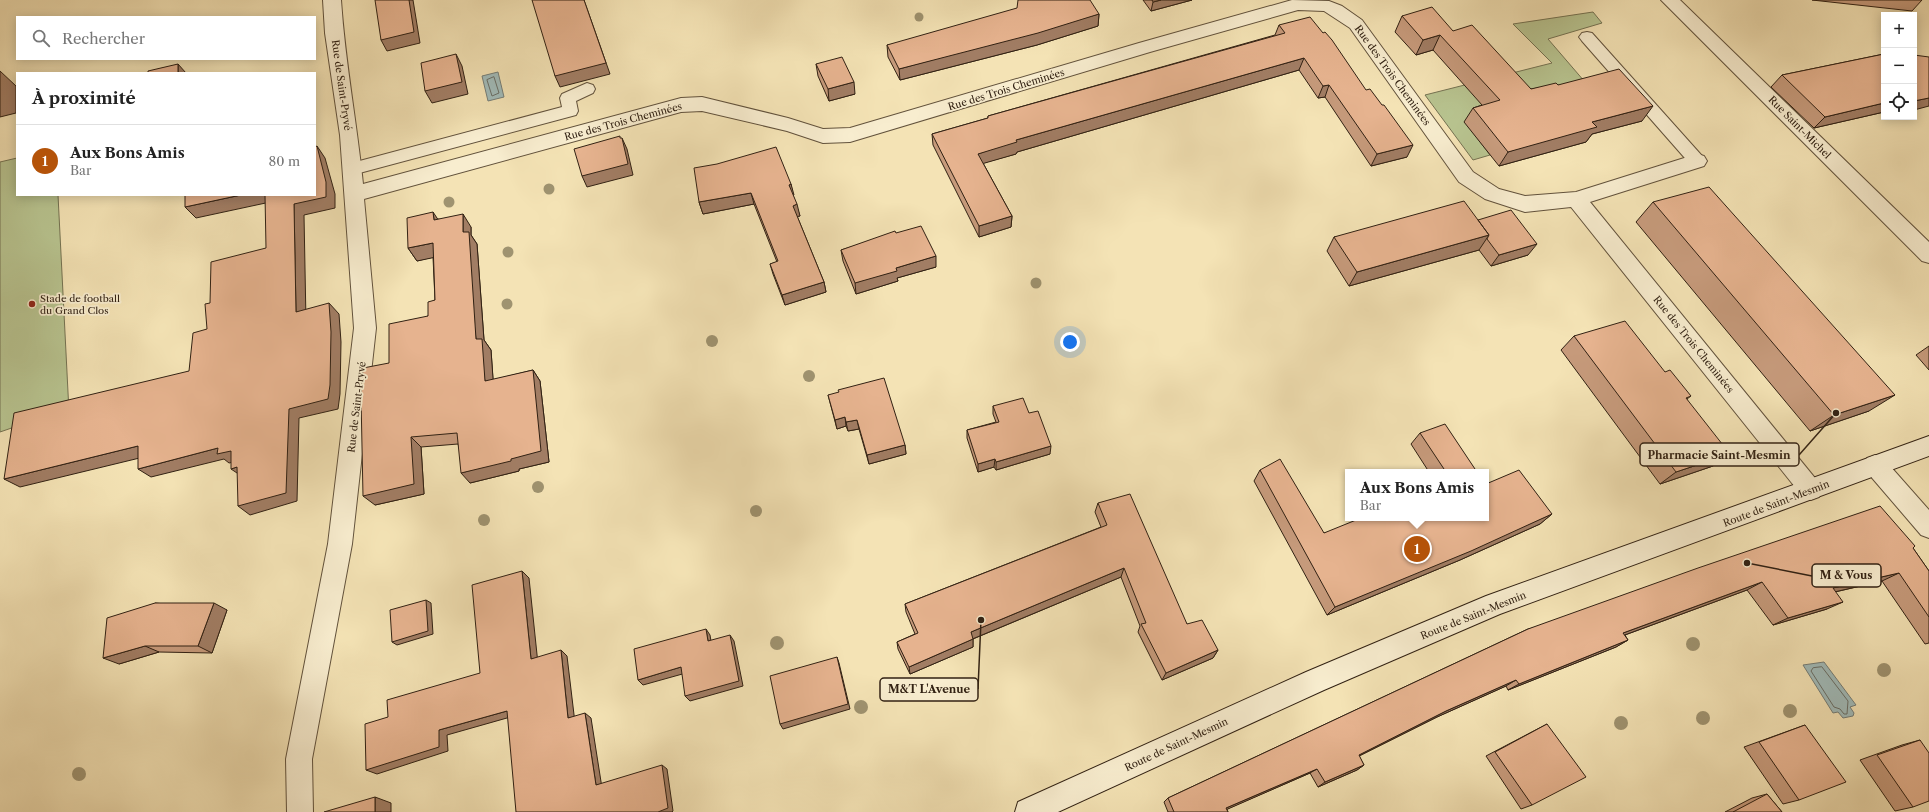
<!DOCTYPE html>
<html lang="fr">
<meta charset="utf-8">
<style>
:root{--surface:#fff;--page:#f6f6f6;--text:#222;--muted:#767676;--line:#e0e0e0;--accent:#b45309}
body{margin:0;font-family:"Libre Caslon Text",serif;background:var(--page);color:var(--text)}
.controls{position:absolute;right:12px;top:12px;display:grid;overflow:hidden;border-radius:0px;box-shadow:0 2px 10px #0003}
.controls button{width:36px;height:36px;display:grid;place-items:center;padding:0;border:0;border-bottom:1px solid var(--line);background:var(--surface);color:var(--text);font:20px sans-serif}
.you{position:absolute;left:1070px;top:342px;width:14px;height:14px;margin:-10px;border:3px solid #fff;border-radius:50%;background:#1a73e8;box-shadow:0 0 0 6px #1a73e833}
.badge{display:grid;place-items:center;width:26px;height:26px;border-radius:50%;background:var(--accent);color:#fff;font-size:13px;font-weight:700}
.pin{position:absolute;translate:-50% -50%;border:2px solid #fff;box-shadow:0 1px 4px #0006}
.popup{position:absolute;left:1345px;top:469px;width:144px;height:52px;box-sizing:border-box;display:grid;place-content:center;border-radius:0px;background:var(--surface);filter:drop-shadow(0 1px 3px #0005);font-size:13px;white-space:nowrap;color:var(--muted)}
.popup b{font-size:15px;color:var(--text)}
.popup::after{content:'';position:absolute;left:50%;top:100%;margin-left:-8px;border:8px solid transparent;border-top-color:var(--surface)}
.list{margin:0;padding:0;list-style:none}
h2{display:flex;justify-content:space-between;align-items:center;height:52px;margin:0;padding:0 16px;font-size:17px}
h2 small{font-size:13px;font-weight:400;color:var(--muted)}
.list li{display:grid;grid-template-columns:26px 1fr auto;gap:12px;align-items:center;box-sizing:border-box;height:72px;padding:0 16px;border-top:1px solid var(--line)}
.list b{display:block;font-size:15px;white-space:nowrap}
.list p{margin:0;font-size:13px;white-space:nowrap;color:var(--muted)}
.list em{font-size:13px;font-style:normal;color:var(--muted)}
.icon{flex:none;width:22px;height:22px;fill:none;stroke:currentColor;stroke-width:2;stroke-linecap:round;stroke-linejoin:round}
.map{position:relative;flex:none;width:1929px;height:812px;overflow:hidden}
.search{position:absolute;background:var(--surface);box-shadow:0 2px 10px #0003;left:16px;top:16px;width:300px;height:44px;display:flex;align-items:center;gap:10px;box-sizing:border-box;padding:0 14px;border-radius:0px;color:var(--muted);font-size:15px}
.panel{position:absolute;background:var(--surface);box-shadow:0 2px 10px #0003;left:16px;top:72px;width:300px;height:124px;border-radius:0px}
.map>svg:first-child{display:block}
.green{fill:#b8c490;stroke:#747252}
.water{fill:#a1bbb9;stroke:#747d77}
.lines{fill:none;stroke-linecap:round;stroke-linejoin:round}
.shore{stroke:#696e66;stroke-width:1}
.service-casing{stroke:#62523c;stroke-width:2}
.minor-casing{stroke:#62523c;stroke-width:2}
.secondary-casing{stroke:#312113;stroke-width:2}
.service{fill:#f8edcf;fill-rule:evenodd}
.minor{fill:#f8edcf;fill-rule:evenodd}
.secondary{fill:#f8edcf;fill-rule:evenodd}
.tree{fill:#9f9370}
.wall{fill:#c69a7b;stroke:#312113}
.shaded-wall{fill:#a17d64;stroke:#312113}
.building{fill:#e6b38f;stroke:#312113}
.poi-dot{fill:#8f2418;stroke:#f8edcf;stroke-width:1.5}
.labels{text-anchor:middle;stroke-width:3.5;stroke-linejoin:round;paint-order:stroke}
.street-label{font-size:10px;fill:#312113;stroke:#f8edcf}
.poi-label{font-size:10px;fill:#312113;stroke:#f8edcf;text-anchor:start}
.leader{fill:none;stroke:#312113;stroke-width:1.5}
.callout-dot{fill:#312113;stroke:#f8edcf;stroke-width:1.5}
.callout{fill:#f8edcf;stroke:#312113;stroke-width:1.5}
.callout-label{font-size:11px;text-anchor:middle;font-weight:bold;fill:#312113}
</style>
<div class="map">
<svg width="1929" height="812" viewBox="0 0 1929 812">
<rect width="100%" height="100%" fill="#f4e3b5"/>
<filter id="stains"><feTurbulence type="fractalNoise" baseFrequency=".005" numOctaves="4"/><feColorMatrix values="0 0 0 0 .2 0 0 0 0 .09 0 0 0 0 .02 0 0 0 .5 -.17"/></filter>
<radialGradient id="worn" r=".72"><stop offset=".6" stop-color="#630" stop-opacity="0"/><stop offset="1" stop-color="#630" stop-opacity=".3"/></radialGradient>
<path class="green" d="M 1593,12 L 1602,23 L 1548,39 L 1591,89 L 1465,122 L 1490,155 L 1473,160 L 1425,95 L 1552,63 L 1513,24 Z
M 17,158 L 17,195 L 58,195 L 69,412 L 29,422 L 0,432 L 0,162 Z"/>
<path class="water" d="M 498,72 L 504,97 L 488,101 L 482,76 Z
M 1824,662 L 1856,705 L 1850,707 L 1854,713 L 1853,716 L 1843,718 L 1838,712 L 1833,713 L 1803,665 Z"/>
<g class="lines">
<path class="shore" d="M 494,77 L 499,93 L 492,96 L 487,80 Z
M 1822,667 L 1848,701 L 1847,714 L 1844,714 L 1840,709 L 1834,707 L 1811,671 L 1813,668 Z"/>
<g class="service-casing">
<path id="service" d="M 1587,32 L 1592,33 L 1703,157 L 1705,161 L 1703,165 L 1697,167 L 1691,165 L 1582,41 L 1579,37 L 1582,33 Z
M 587,83 L 593,85 L 595,89 L 593,93 L 576,101 L 578,111 L 576,115 L 352,175 L 346,173 L 344,169 L 346,165 L 352,163 L 562,107 L 560,98 L 562,94 Z"/>
</g>
<g class="minor-casing">
<path id="minor" d="M 323,0 L 341,0 C 345,62 357,123 363,184 L 681,98 L 702,97 L 788,118 L 823,129 L 850,128 L 1139,43 L 1292,0 L 1329,1 L 1342,6 L 1362,20 L 1473,172 L 1499,189 L 1525,196 L 1576,192 L 1697,154 L 1704,156 L 1707,161 L 1704,166 L 1590,202 L 1819,483 L 1823,490 L 1819,497 L 1811,500 L 1803,497 L 1571,207 L 1525,212 L 1485,199 L 1459,182 L 1350,28 L 1324,11 L 1298,10 L 1150,52 L 850,142 L 823,143 L 787,131 L 702,111 L 681,112 L 364,199 L 376,328 L 352,544 L 312,759 L 313,812 L 287,812 L 286,759 L 328,544 L 354,328 L 340,135 L 325,33 Z
M 1661,0 L 1680,0 L 1929,242 L 1929,263 L 1922,261 Z
M 1875,455 L 1883,458 L 1929,510 L 1929,538 L 1921,535 L 1867,472 L 1864,465 L 1867,458 Z"/>
</g>
<g class="secondary-casing">
<path id="secondary" d="M 1929,436 L 1929,456 L 1500,614 L 1324,690 L 1058,812 L 1015,812 L 1018,802 L 1306,672 L 1486,596 Z"/>
</g>
<use href="#service" class="service"/>
<use href="#minor" class="minor"/>
<use href="#secondary" class="secondary"/>
</g>
<g class="tree">
<circle cx="919" cy="17" r="4.5"/>
<circle cx="549" cy="189" r="5.5"/>
<circle cx="449" cy="202" r="5.5"/>
<circle cx="508" cy="252" r="5.5"/>
<circle cx="1036" cy="283" r="5.5"/>
<circle cx="507" cy="304" r="5.5"/>
<circle cx="712" cy="341" r="6"/>
<circle cx="809" cy="376" r="6"/>
<circle cx="538" cy="487" r="6"/>
<circle cx="756" cy="511" r="6"/>
<circle cx="484" cy="520" r="6"/>
<circle cx="777" cy="643" r="7"/>
<circle cx="1693" cy="644" r="7"/>
<circle cx="1884" cy="670" r="7"/>
<circle cx="861" cy="707" r="7"/>
<circle cx="1790" cy="711" r="7"/>
<circle cx="1703" cy="718" r="7"/>
<circle cx="1621" cy="723" r="7"/>
<circle cx="79" cy="774" r="7"/>
</g>
<path class="wall" d="M 1143,0 L 1192,0 L 1151,11 Z
M 1812,0 L 1922,0 L 1912,11 Z
M 1099,14 L 1098,26 L 1037,45 L 900,80 L 888,57 L 887,45 Z
M 1402,16 L 1453,31 L 1531,89 L 1558,85 L 1642,121 L 1592,134 L 1586,142 L 1499,166 L 1464,122 L 1473,108 L 1482,105 L 1433,50 L 1416,55 L 1395,32 Z
M 1279,25 L 1407,157 L 1371,166 L 1325,97 L 1318,98 L 1299,70 L 1017,152 L 1016,154 L 983,163 L 1012,216 L 1011,227 L 979,237 L 933,145 L 932,134 L 988,118 L 988,116 L 1275,35 Z
M 1884,54 L 1884,112 L 1814,128 L 1771,87 L 1782,75 Z
M 816,64 L 855,94 L 829,101 L 818,76 Z
M 791,184 L 793,195 L 800,216 L 797,216 L 824,282 L 826,292 L 785,305 L 773,274 L 770,264 L 777,262 L 754,204 L 703,214 L 699,202 Z
M 1653,202 L 1869,411 L 1810,431 L 1636,222 Z
M 438,219 L 471,227 L 471,235 L 477,244 L 484,340 L 491,350 L 493,380 L 533,370 L 540,381 L 549,462 L 519,469 L 519,471 L 470,483 L 458,444 L 421,447 L 424,494 L 375,505 L 389,363 L 428,316 L 435,300 L 433,257 L 417,261 L 408,248 Z
M 1478,220 L 1528,255 L 1491,266 L 1479,250 L 1349,286 L 1327,251 L 1334,237 Z
M 896,233 L 936,267 L 897,278 L 898,281 L 856,294 L 843,261 L 841,250 Z
M 1574,336 L 1665,372 L 1691,396 L 1687,399 L 1713,466 L 1660,484 L 1561,350 Z
M 1929,346 L 1929,370 L 1916,355 Z
M 828,395 L 905,445 L 906,454 L 869,464 L 859,429 L 848,431 L 846,426 L 837,429 Z
M 993,406 L 1029,413 L 1050,454 L 996,470 L 994,467 L 978,472 L 967,438 L 967,430 L 996,422 L 993,414 Z
M 1420,433 L 1477,472 L 1429,472 L 1411,444 Z
M 1260,470 L 1324,533 L 1392,519 L 1552,514 L 1540,524 L 1460,560 L 1327,615 L 1254,481 Z
M 1098,503 L 1187,624 L 1218,650 L 1213,658 L 1162,680 L 1138,632 L 1140,626 L 1121,577 L 973,639 L 973,647 L 910,674 L 898,649 L 897,642 L 915,634 L 906,612 L 905,604 L 1101,527 L 1095,512 Z
M 1913,548 L 1929,571 L 1929,643 L 1925,644 L 1882,581 L 1835,592 L 1827,609 L 1773,625 L 1747,590 L 1625,635 L 1628,640 L 1616,647 L 1508,690 L 1506,686 L 1437,717 L 1359,756 L 1364,765 L 1357,770 L 1318,787 L 1310,773 L 1227,809 L 1228,812 L 1168,812 L 1164,802 L 1168,798 L 1528,629 Z
M 155,603 L 227,610 L 212,653 L 159,652 L 119,664 Z
M 1547,724 L 1532,805 L 1521,809 L 1486,756 Z
M 1805,725 L 1799,800 L 1783,804 L 1744,747 Z
M 1920,740 L 1913,807 L 1895,811 L 1860,760 L 1902,745 Z
M 1767,794 L 1782,812 L 1725,812 L 1752,798 Z"/>
<path class="shaded-wall" d="M 409,0 L 413,0 L 420,43 L 387,51 L 381,40 Z
M 584,0 L 610,74 L 560,87 L 555,76 Z
M 1161,0 L 1192,0 L 1151,11 L 1153,2 Z
M 1099,14 L 1098,26 L 1037,45 L 900,80 L 899,69 Z
M 1440,35 L 1433,50 L 1416,55 L 1423,40 Z
M 456,54 L 462,66 L 468,94 L 432,103 L 425,91 Z
M 1304,58 L 1299,70 L 1017,152 L 1016,154 L 978,165 L 978,154 L 1016,140 Z
M 178,64 L 186,73 L 178,73 Z
M 0,71 L 16,86 L 16,113 L 0,117 Z
M 854,82 L 855,94 L 829,101 L 828,89 Z
M 1329,85 L 1325,97 L 1318,98 L 1323,86 Z
M 1929,98 L 1929,106 L 1914,110 L 1914,101 Z
M 1884,103 L 1884,112 L 1814,128 L 1825,117 Z
M 1653,106 L 1642,121 L 1592,134 L 1586,142 L 1499,166 L 1508,152 L 1592,122 Z
M 622,138 L 627,149 L 633,175 L 587,187 L 582,176 Z
M 1413,145 L 1407,157 L 1371,166 L 1377,154 Z
M 317,146 L 325,158 L 335,194 L 335,208 L 304,215 L 306,322 L 296,312 L 294,204 Z
M 791,184 L 794,195 L 791,196 L 789,185 Z
M 751,193 L 754,204 L 703,214 L 699,202 Z
M 241,195 L 270,195 L 275,201 L 196,218 L 185,207 Z
M 797,204 L 800,216 L 795,217 L 793,206 Z
M 433,212 L 441,224 L 434,220 Z
M 463,214 L 471,227 L 471,235 L 477,244 L 484,340 L 491,350 L 494,392 L 485,381 L 476,339 L 463,232 Z
M 1012,216 L 1011,227 L 979,237 L 979,226 Z
M 1489,235 L 1479,250 L 1349,286 L 1357,272 Z
M 433,243 L 441,256 L 417,261 L 408,248 Z
M 1537,244 L 1528,255 L 1491,266 L 1499,255 Z
M 936,256 L 936,267 L 897,278 L 898,281 L 856,294 L 855,283 L 896,268 Z
M 824,282 L 826,292 L 785,305 L 782,295 Z
M 329,303 L 339,314 L 341,342 L 340,394 L 338,409 L 299,418 L 297,501 L 250,515 L 238,506 L 289,409 Z
M 533,370 L 540,381 L 549,462 L 519,469 L 519,471 L 470,483 L 461,473 L 511,459 Z
M 1895,395 L 1869,411 L 1810,431 L 1834,415 Z
M 845,417 L 846,426 L 837,429 L 835,420 Z
M 857,420 L 859,429 L 848,431 L 846,422 Z
M 411,437 L 421,447 L 424,494 L 375,505 L 363,496 Z
M 905,445 L 906,454 L 869,464 L 867,455 Z
M 138,446 L 152,455 L 20,487 L 4,479 Z
M 1051,446 L 1050,454 L 996,470 L 996,462 Z
M 218,448 L 231,451 L 243,460 L 229,463 L 224,459 L 151,477 L 138,469 Z
M 1730,454 L 1713,466 L 1660,484 L 1676,472 Z
M 995,459 L 994,467 L 978,472 L 978,464 Z
M 237,467 L 243,477 L 231,469 Z
M 1552,514 L 1540,524 L 1460,560 L 1327,615 L 1335,607 Z
M 1124,568 L 1121,577 L 970,640 L 971,632 Z
M 522,571 L 529,578 L 538,664 L 531,659 Z
M 1899,573 L 1882,581 L 1817,596 L 1833,588 Z
M 1762,582 L 1747,590 L 1611,640 L 1623,633 Z
M 426,600 L 431,603 L 433,634 L 397,645 L 392,642 Z
M 1843,602 L 1827,609 L 1773,625 L 1788,618 Z
M 214,603 L 227,610 L 212,653 L 198,646 Z
M 706,629 L 710,635 L 712,647 L 708,641 Z
M 730,635 L 734,641 L 743,686 L 690,701 L 685,696 Z
M 973,639 L 973,647 L 910,674 L 909,667 Z
M 1628,640 L 1616,647 L 1508,690 L 1519,684 Z
M 145,646 L 159,652 L 119,664 L 103,658 Z
M 561,650 L 567,656 L 575,723 L 568,718 Z
M 1218,650 L 1213,658 L 1162,680 L 1166,673 Z
M 837,657 L 839,663 L 850,709 L 783,729 L 780,724 Z
M 681,667 L 686,673 L 643,685 L 638,680 Z
M 1516,680 L 1506,686 L 1437,717 L 1351,760 L 1359,755 L 1446,711 Z
M 507,711 L 514,716 L 447,735 L 448,751 L 377,774 L 366,770 L 439,730 Z
M 585,713 L 591,718 L 602,788 L 596,785 Z
M 662,765 L 667,769 L 673,811 L 672,812 L 658,812 Z
M 1364,765 L 1357,770 L 1318,787 L 1325,782 Z
M 1317,769 L 1310,773 L 1221,812 L 1226,808 Z
M 375,797 L 391,803 L 391,812 L 375,812 Z"/>
<path class="building" d="M 375,0 L 409,0 L 414,32 L 381,40 Z
M 532,0 L 584,0 L 606,63 L 555,76 Z
M 1018,0 L 1090,0 L 1099,14 L 1038,33 L 899,69 L 887,45 L 1017,8 Z
M 1152,0 L 1161,0 L 1153,2 Z
M 1432,7 L 1453,31 L 1472,25 L 1531,89 L 1556,83 L 1558,85 L 1619,69 L 1653,106 L 1592,122 L 1597,127 L 1508,152 L 1473,108 L 1500,100 L 1440,35 L 1423,40 L 1402,16 Z
M 1310,17 L 1323,33 L 1325,32 L 1332,40 L 1366,90 L 1370,89 L 1382,105 L 1384,105 L 1413,145 L 1377,154 L 1329,85 L 1323,86 L 1304,58 L 1016,140 L 1017,142 L 978,154 L 1012,216 L 979,226 L 932,134 L 988,118 L 988,116 L 1285,33 L 1279,25 Z
M 456,54 L 462,82 L 425,91 L 421,63 Z
M 1884,54 L 1884,103 L 1825,117 L 1782,75 Z
M 1914,55 L 1929,57 L 1929,98 L 1914,101 Z
M 842,57 L 854,82 L 828,89 L 816,64 Z
M 178,64 L 178,73 L 148,73 L 148,71 Z
M 620,136 L 620,138 L 622,138 L 628,164 L 582,176 L 574,149 Z
M 317,146 L 326,182 L 326,197 L 294,204 L 296,312 L 329,303 L 331,332 L 330,385 L 328,399 L 289,409 L 286,493 L 238,506 L 237,467 L 231,469 L 231,451 L 217,454 L 218,448 L 138,469 L 138,446 L 4,479 L 14,413 L 189,371 L 193,333 L 207,329 L 205,304 L 210,303 L 211,262 L 266,248 L 265,195 L 315,195 L 315,147 Z
M 776,147 L 791,184 L 789,185 L 797,204 L 793,206 L 824,282 L 782,295 L 770,264 L 778,261 L 751,193 L 699,202 L 694,168 L 717,164 Z
M 1709,187 L 1895,395 L 1834,415 L 1653,202 Z
M 185,195 L 241,195 L 185,207 Z
M 1464,201 L 1489,235 L 1357,272 L 1334,237 Z
M 1511,210 L 1537,244 L 1499,255 L 1487,239 L 1489,235 L 1478,220 Z
M 433,212 L 434,220 L 463,214 L 463,232 L 469,232 L 476,339 L 482,339 L 485,381 L 533,370 L 541,451 L 511,459 L 511,461 L 461,473 L 457,433 L 411,437 L 414,484 L 363,496 L 361,397 L 363,368 L 389,363 L 389,324 L 428,316 L 428,302 L 435,300 L 433,243 L 408,248 L 407,218 Z
M 921,226 L 936,256 L 896,268 L 897,271 L 855,283 L 841,250 L 895,231 L 896,233 Z
M 1625,321 L 1665,372 L 1670,370 L 1691,396 L 1686,398 L 1730,454 L 1676,472 L 1574,336 Z
M 884,378 L 905,445 L 867,455 L 857,420 L 846,422 L 845,417 L 835,420 L 828,395 L 839,392 L 838,390 Z
M 1023,398 L 1029,413 L 1038,411 L 1051,446 L 996,462 L 995,459 L 978,464 L 967,430 L 999,422 L 993,406 Z
M 1445,424 L 1477,472 L 1446,472 L 1420,433 Z
M 1280,459 L 1324,533 L 1361,518 L 1392,518 L 1392,519 L 1395,518 L 1486,518 L 1486,484 L 1519,470 L 1552,514 L 1471,551 L 1335,607 L 1260,470 Z
M 1130,494 L 1187,624 L 1202,620 L 1218,650 L 1166,673 L 1141,624 L 1146,623 L 1124,568 L 971,632 L 973,639 L 909,667 L 897,642 L 918,633 L 905,604 L 1107,525 L 1098,503 Z
M 1880,506 L 1915,546 L 1913,548 L 1929,571 L 1929,617 L 1899,573 L 1833,588 L 1843,602 L 1788,618 L 1762,582 L 1623,633 L 1628,640 L 1519,684 L 1516,680 L 1446,711 L 1359,755 L 1364,765 L 1325,782 L 1317,769 L 1226,808 L 1228,812 L 1174,812 L 1168,798 L 1528,629 L 1698,568 Z
M 522,571 L 531,659 L 561,650 L 568,718 L 585,713 L 596,785 L 662,765 L 668,808 L 658,812 L 516,812 L 507,711 L 439,730 L 439,747 L 366,770 L 365,724 L 388,717 L 387,700 L 480,673 L 472,585 Z
M 426,600 L 428,631 L 392,642 L 390,610 Z
M 155,603 L 214,603 L 198,646 L 145,646 L 103,658 L 107,618 Z
M 706,629 L 708,641 L 730,635 L 739,681 L 685,696 L 681,667 L 638,680 L 634,649 Z
M 837,657 L 848,704 L 780,724 L 770,676 Z
M 1547,724 L 1586,777 L 1532,805 L 1495,752 Z
M 1805,725 L 1846,782 L 1799,800 L 1759,742 Z
M 1920,740 L 1929,753 L 1929,801 L 1913,807 L 1877,755 Z
M 1767,794 L 1782,812 L 1733,812 Z
M 375,797 L 375,812 L 324,812 Z"/>
<circle class="poi-dot" cx="32" cy="304" r="4"/>
<g class="labels">
<g class="street-label">
<text transform="translate(1393 75) rotate(54)" y="4">Rue des Trois Cheminées</text>
<text transform="translate(342 85) rotate(82)" y="4">Rue de Saint-Pryvé</text>
<text transform="translate(1006 89) rotate(-17)" y="4">Rue des Trois Cheminées</text>
<text transform="translate(623 121) rotate(-15)" y="4">Rue des Trois Cheminées</text>
<text transform="translate(1800 127) rotate(45)" y="4">Rue Saint-Michel</text>
<text transform="translate(1694 344) rotate(51)" y="4">Rue des Trois Cheminées</text>
<text transform="translate(356 407) rotate(-83)" y="4">Rue de Saint-Pryvé</text>
<text transform="translate(1776 503) rotate(-21)" y="4">Route de Saint-Mesmin</text>
<text transform="translate(1473 615) rotate(-22)" y="4">Route de Saint-Mesmin</text>
<text transform="translate(1176 744) rotate(-25)" y="4">Route de Saint-Mesmin</text>
</g>
<g class="poi-label">
<text x="40" y="302">Stade de football<tspan x="40" dy="12">du Grand Clos</tspan></text>
</g>
</g>
<path class="leader" d="M1836 413L1799 455M1747 563L1812 576M981 620L978 689"/>
<g class="callout-dot">
<circle cx="1836" cy="413" r="4"/>
<circle cx="1747" cy="563" r="4"/>
<circle cx="981" cy="620" r="4"/>
</g>
<g class="callout">
<rect x="1640" y="443" width="159" height="23" rx="4"/>
<rect x="1812" y="564" width="69" height="23" rx="4"/>
<rect x="880" y="678" width="98" height="23" rx="4"/>
</g>
<g class="callout-label">
<text x="1719" y="459">Pharmacie Saint-Mesmin</text>
<text x="1846" y="579">M &amp; Vous</text>
<text x="929" y="693">M&amp;T L'Avenue</text>
</g>
<rect width="100%" height="100%" filter="url(#stains)"/>
<rect width="100%" height="100%" fill="url(#worn)"/>
</svg>
<div class="controls">
<button>+</button>
<button>−</button>
<button><svg class="icon" aria-label="locate" viewBox="0 0 24 24"><circle cx="12" cy="12" r="6"/><path d="M12 2v4M12 18v4M2 12h4M18 12h4"/></svg></button>
</div>
<div class="you"></div>
<div class="pin badge" style="left:1417px;top:549px">1</div>
<div class="popup"><b>Aux Bons Amis</b>Bar</div>
<div class="search"><svg class="icon" aria-label="search" viewBox="0 0 24 24"><circle cx="10" cy="10" r="6"/><path d="M15 15l6 6"/></svg>Rechercher</div>
<section class="panel">
<h2>À proximité<small></small></h2>
<ul class="list">
<li><span class="badge">1</span><div><b>Aux Bons Amis</b><p>Bar</p></div><em>80 m</em></li>
</ul>
</section>
</div>
